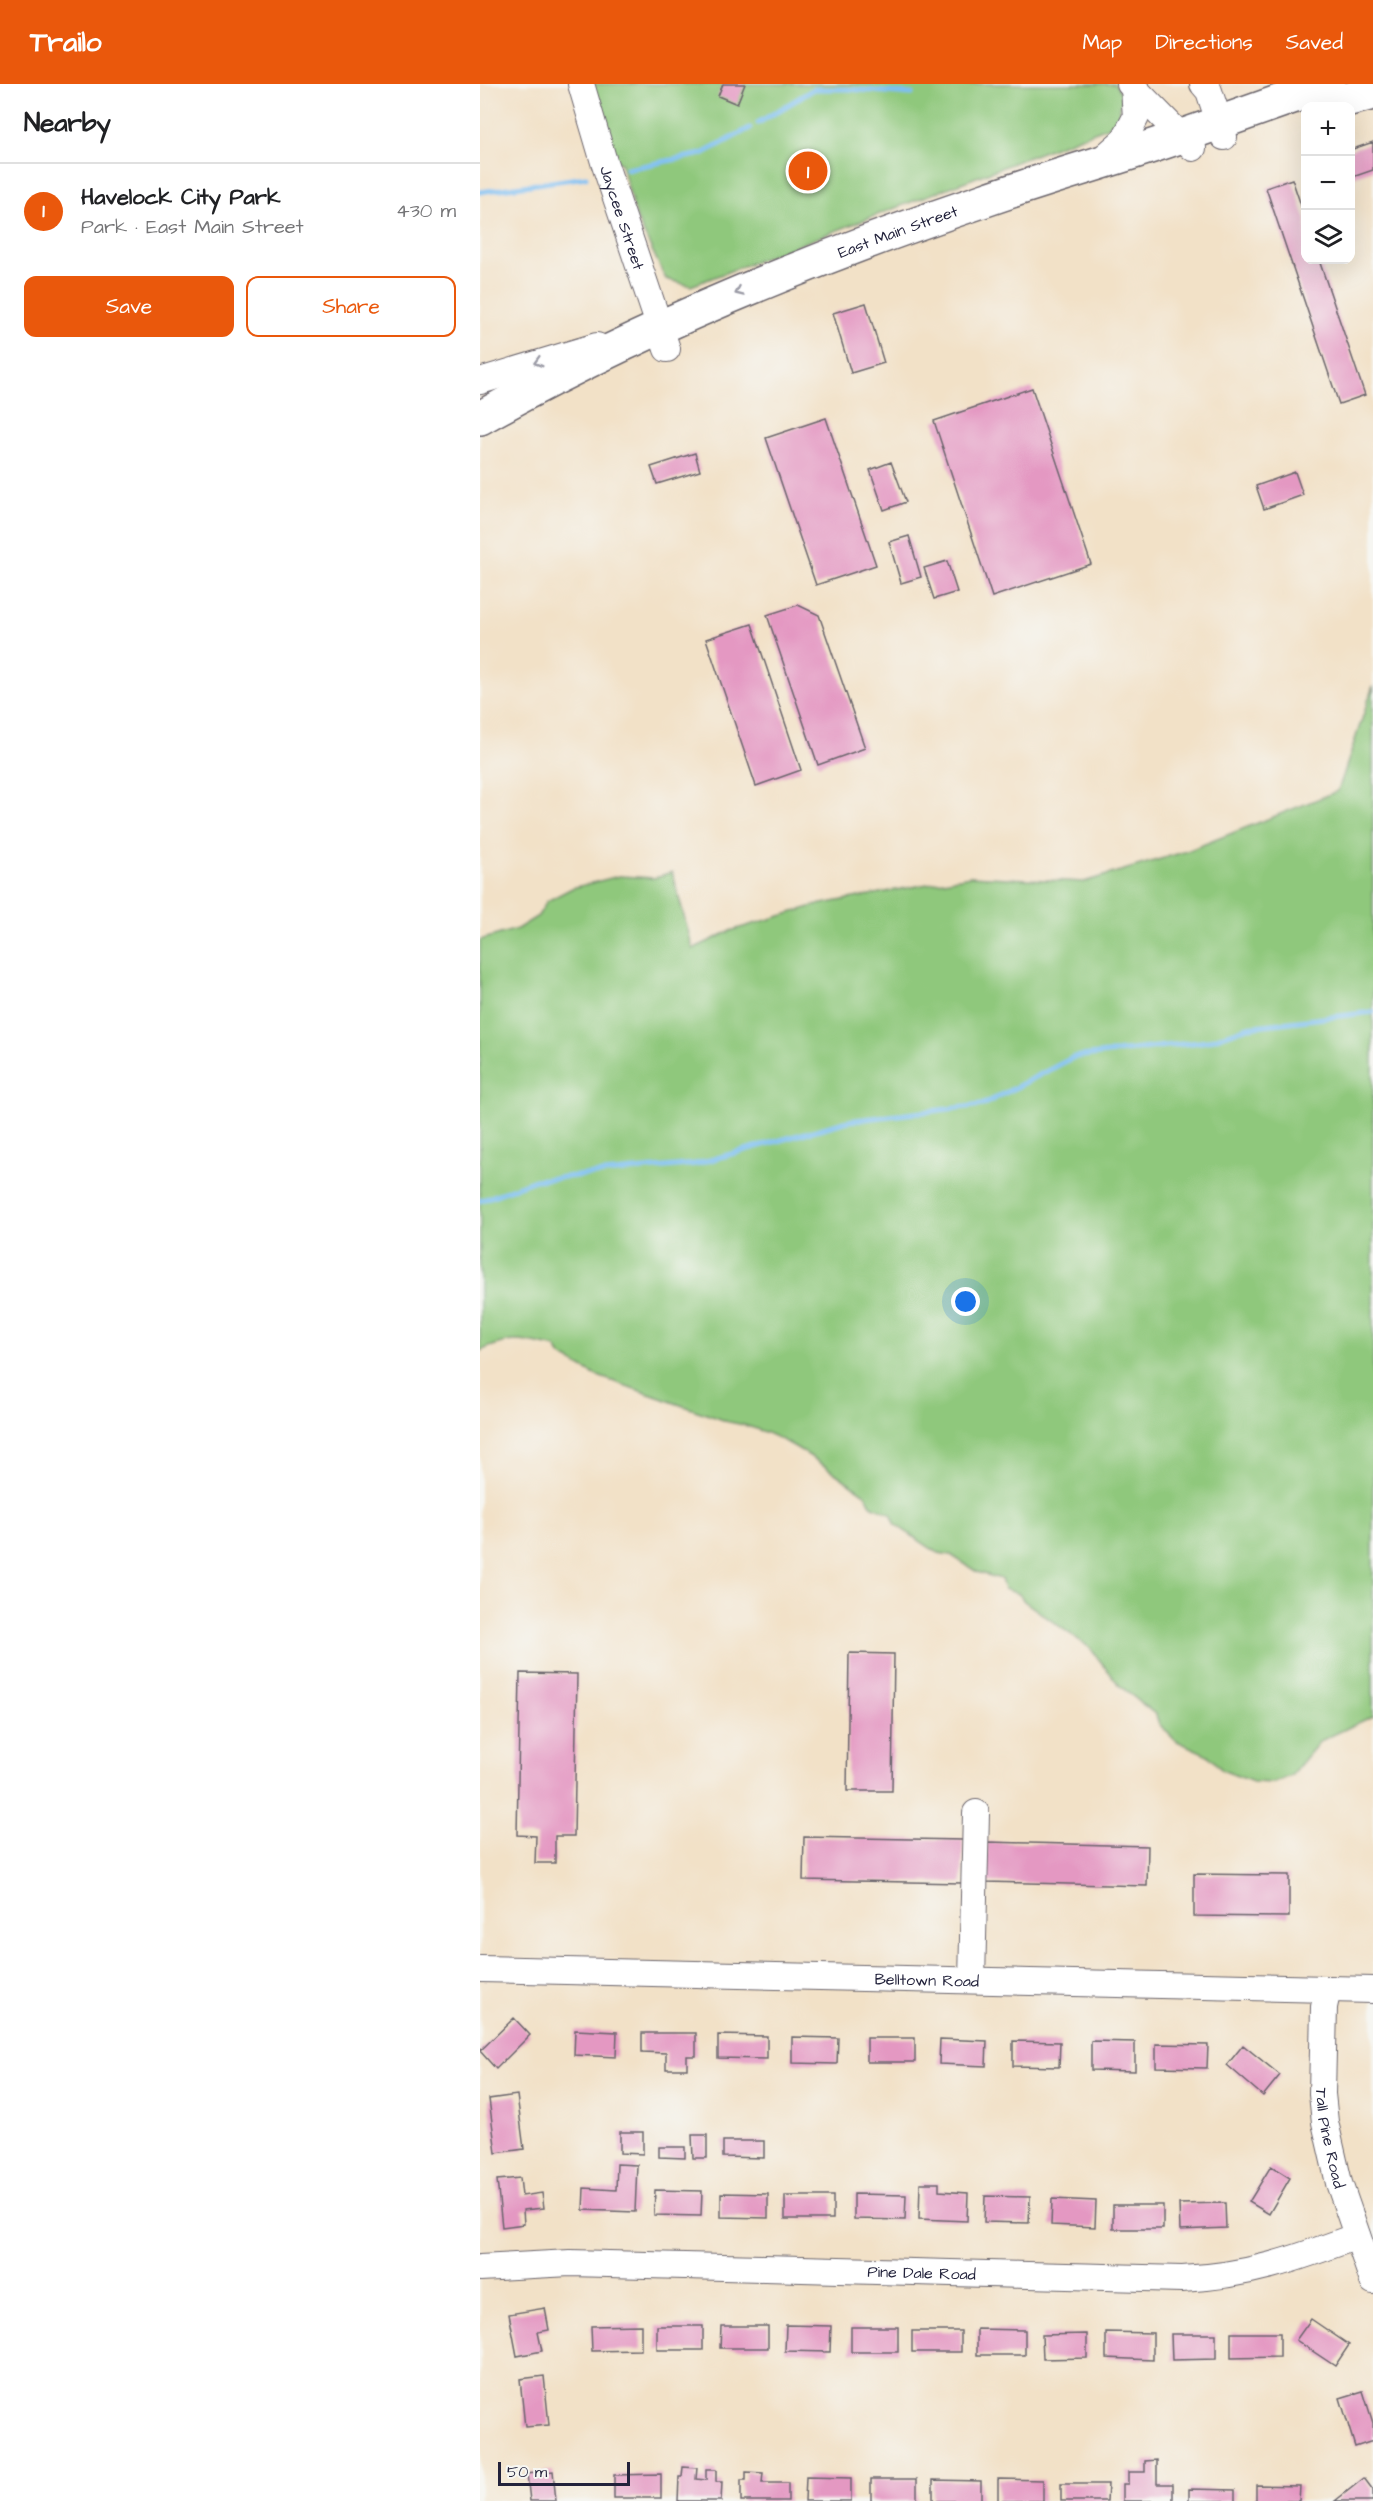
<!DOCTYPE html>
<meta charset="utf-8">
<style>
:root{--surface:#fff;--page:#f6f6f6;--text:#202124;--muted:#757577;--line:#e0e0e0;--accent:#ea580c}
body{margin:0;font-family:"Architects Daughter",sans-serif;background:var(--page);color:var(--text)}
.controls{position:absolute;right:18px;top:18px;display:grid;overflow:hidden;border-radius:12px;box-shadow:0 6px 24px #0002}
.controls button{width:54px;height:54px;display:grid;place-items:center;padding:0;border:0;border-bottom:2px solid var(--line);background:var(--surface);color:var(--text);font:30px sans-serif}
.scale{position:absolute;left:18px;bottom:15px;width:132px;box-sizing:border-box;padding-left:6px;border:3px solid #22223b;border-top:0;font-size:16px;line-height:21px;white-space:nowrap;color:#22223b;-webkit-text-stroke:4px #f6f6f2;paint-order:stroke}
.you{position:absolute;left:486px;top:1218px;width:21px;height:21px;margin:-15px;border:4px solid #fff;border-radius:50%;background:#1a73e8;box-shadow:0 0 0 9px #1a73e833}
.badge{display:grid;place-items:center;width:39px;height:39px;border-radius:50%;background:var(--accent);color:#fff;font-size:20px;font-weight:700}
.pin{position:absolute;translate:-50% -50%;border:3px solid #fff;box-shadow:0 2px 6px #0006}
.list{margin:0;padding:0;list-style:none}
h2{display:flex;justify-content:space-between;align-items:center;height:78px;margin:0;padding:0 24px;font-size:26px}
h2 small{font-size:20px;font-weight:400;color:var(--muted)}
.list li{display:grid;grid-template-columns:39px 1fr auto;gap:18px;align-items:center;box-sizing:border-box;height:96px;padding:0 24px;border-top:2px solid var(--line)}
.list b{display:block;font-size:22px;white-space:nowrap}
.list p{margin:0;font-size:20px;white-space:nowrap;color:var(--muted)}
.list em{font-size:20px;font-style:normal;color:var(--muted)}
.actions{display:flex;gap:12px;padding:18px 24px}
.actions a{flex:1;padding:14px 0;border:2px solid var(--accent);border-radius:12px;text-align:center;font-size:21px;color:var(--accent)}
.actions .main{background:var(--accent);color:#fff}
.icon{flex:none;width:33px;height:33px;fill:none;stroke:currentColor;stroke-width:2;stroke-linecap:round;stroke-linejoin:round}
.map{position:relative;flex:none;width:893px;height:2417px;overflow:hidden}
header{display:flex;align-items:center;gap:36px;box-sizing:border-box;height:84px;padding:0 30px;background:var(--accent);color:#fff}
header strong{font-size:28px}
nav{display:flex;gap:33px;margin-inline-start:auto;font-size:21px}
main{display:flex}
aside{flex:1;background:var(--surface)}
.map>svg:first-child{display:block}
.green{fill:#8fc87c;stroke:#58755c;stroke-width:1.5}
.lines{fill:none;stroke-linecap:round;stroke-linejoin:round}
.stream{stroke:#7dbff3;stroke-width:5}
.building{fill:#e498c2}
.minor-casing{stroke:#6b656c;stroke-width:28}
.major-casing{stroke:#6b656c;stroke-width:36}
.minor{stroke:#fff;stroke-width:26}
.major{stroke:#fff;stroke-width:33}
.oneway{stroke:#9c9ca7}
.labels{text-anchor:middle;stroke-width:4.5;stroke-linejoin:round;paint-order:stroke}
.street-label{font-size:16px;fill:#22223b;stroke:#f6f6f2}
</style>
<header>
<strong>Trailo</strong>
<nav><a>Map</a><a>Directions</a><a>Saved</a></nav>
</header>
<main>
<aside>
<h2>Nearby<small></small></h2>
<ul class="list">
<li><span class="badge">1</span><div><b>Havelock City Park</b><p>Park · East Main Street</p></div><em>430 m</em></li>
</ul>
<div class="actions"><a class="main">Save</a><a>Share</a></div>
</aside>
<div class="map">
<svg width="893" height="2417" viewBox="0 0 893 2417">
<rect width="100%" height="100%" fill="#f6f6f2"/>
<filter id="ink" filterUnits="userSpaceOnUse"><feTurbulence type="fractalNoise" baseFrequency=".0167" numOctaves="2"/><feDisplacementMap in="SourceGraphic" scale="12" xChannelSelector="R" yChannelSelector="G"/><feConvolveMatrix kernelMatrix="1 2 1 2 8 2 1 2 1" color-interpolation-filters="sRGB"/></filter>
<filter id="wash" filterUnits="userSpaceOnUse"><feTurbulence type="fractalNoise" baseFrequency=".008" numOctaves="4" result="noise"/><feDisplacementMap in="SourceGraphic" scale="24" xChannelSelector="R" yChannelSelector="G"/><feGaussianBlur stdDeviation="1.35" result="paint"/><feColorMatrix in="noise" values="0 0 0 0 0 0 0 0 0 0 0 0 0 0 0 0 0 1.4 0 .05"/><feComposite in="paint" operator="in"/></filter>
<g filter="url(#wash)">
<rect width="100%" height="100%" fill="#f2e1c7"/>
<path class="green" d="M 108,0 L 635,0 L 642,11 L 638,39 L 211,202 L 186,195 L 157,135 L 141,79 L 133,77 Z
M 893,602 L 893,1632 L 840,1657 L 811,1692 L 794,1699 L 773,1698 L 742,1686 L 728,1671 L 695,1656 L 679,1640 L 676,1631 L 640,1602 L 610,1564 L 544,1517 L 539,1510 L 524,1505 L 521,1495 L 497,1488 L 471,1471 L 458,1469 L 416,1441 L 411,1430 L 391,1421 L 386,1411 C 344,1382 301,1346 249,1338 L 115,1291 L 81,1272 L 76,1264 C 42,1256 33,1252 0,1267 L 0,856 L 37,845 L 58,832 L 67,817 L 92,804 L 139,792 L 174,794 L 192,788 L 213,865 L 250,847 L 337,821 L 490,792 L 604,798 L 707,767 L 858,707 Z"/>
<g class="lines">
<path class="stream" d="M 278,39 L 334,5 L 368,5 L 432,10
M 147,85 L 222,70 L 270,44
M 0,108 L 106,93
M 0,1117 L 55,1096 L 216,1080 L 368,1037 L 502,1021 L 594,973 L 728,957 L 768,943 L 893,928"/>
</g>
<g id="blocks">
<path class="building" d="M 243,0 L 265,0 L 257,20 L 238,12 Z
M 893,58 L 893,86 L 870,94 L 870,66 Z
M 812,95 L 826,136 L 826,176 L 839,176 L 885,311 L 859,320 L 786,104 Z
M 386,219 L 404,279 L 371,289 L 353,229 Z
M 552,304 L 611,480 L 512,513 L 454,337 Z
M 346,334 L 396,481 L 336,501 L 286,354 Z
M 215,369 L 220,387 L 177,400 L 171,383 Z
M 411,378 L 426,418 L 404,426 L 390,386 Z
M 815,388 L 823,411 L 784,425 L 776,402 Z
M 429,452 L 441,493 L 421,499 L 409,458 Z
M 467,477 L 477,508 L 454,515 L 444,484 Z
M 318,521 L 339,531 L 385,664 L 338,681 L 287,531 Z
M 272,540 L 321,686 L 276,702 L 226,555 Z
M 369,1569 L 414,1570 L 412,1707 L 367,1707 Z
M 40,1589 L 97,1590 L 94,1752 L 75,1752 L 75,1779 L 55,1779 L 56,1752 L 37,1751 Z
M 324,1753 L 483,1756 L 482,1799 L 323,1796 Z
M 507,1758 L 668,1762 L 667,1802 L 506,1798 Z
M 714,1790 L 809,1791 L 809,1833 L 714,1832 Z
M 34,1934 L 50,1951 L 16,1985 L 0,1967 Z
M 95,1946 L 137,1948 L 136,1973 L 94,1971 Z
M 162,1949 L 216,1949 L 216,1972 L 207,1972 L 207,1985 L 186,1985 L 186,1969 L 162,1968 Z
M 238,1951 L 287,1952 L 287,1975 L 238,1974 Z
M 312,1953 L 358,1954 L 357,1980 L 312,1979 Z
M 387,1954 L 435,1954 L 435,1978 L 387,1978 Z
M 460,1955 L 507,1957 L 506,1982 L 459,1980 Z
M 533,1957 L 580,1958 L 579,1983 L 533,1982 Z
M 611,1957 L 655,1958 L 655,1987 L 611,1986 Z
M 676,1960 L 728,1961 L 727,1984 L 676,1983 Z
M 763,1961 L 800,1991 L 783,2012 L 747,1981 Z
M 37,2011 L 44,2065 L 16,2069 L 9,2015 Z
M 140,2048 L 163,2048 L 163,2070 L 140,2069 Z
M 212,2051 L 227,2051 L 227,2074 L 213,2074 Z
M 243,2057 L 284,2057 L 284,2074 L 243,2073 Z
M 179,2063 L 205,2063 L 205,2074 L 179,2073 Z
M 137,2080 L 157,2081 L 155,2128 L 103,2126 L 104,2104 L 136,2106 Z
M 791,2082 L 810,2094 L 789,2130 L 769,2118 Z
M 40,2094 L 42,2112 L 62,2109 L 64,2124 L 43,2126 L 44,2140 L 22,2143 L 17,2096 Z
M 440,2099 L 459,2099 L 459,2107 L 488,2109 L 487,2137 L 439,2135 Z
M 175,2106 L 222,2107 L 221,2132 L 174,2131 Z
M 241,2109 L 288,2110 L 288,2134 L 241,2133 Z
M 374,2110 L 426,2111 L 425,2136 L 374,2135 Z
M 305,2112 L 353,2112 L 353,2135 L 305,2135 Z
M 505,2112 L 550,2113 L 549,2139 L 504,2138 Z
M 572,2115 L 616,2117 L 615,2143 L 571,2141 Z
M 745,2119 L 746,2144 L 700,2146 L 699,2120 Z
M 633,2121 L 683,2121 L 683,2145 L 633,2145 Z
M 65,2224 L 69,2246 L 58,2248 L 62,2267 L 37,2272 L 29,2230 Z
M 831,2235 L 869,2261 L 855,2282 L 816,2256 Z
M 161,2241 L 161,2266 L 112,2267 L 111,2242 Z
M 306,2241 L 351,2242 L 350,2268 L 305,2267 Z
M 177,2242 L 223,2242 L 223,2266 L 177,2266 Z
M 241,2242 L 288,2242 L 288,2264 L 240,2264 Z
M 371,2243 L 418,2243 L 418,2268 L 371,2268 Z
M 497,2245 L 545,2246 L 545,2271 L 497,2271 Z
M 432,2247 L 481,2247 L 481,2268 L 432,2268 Z
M 626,2248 L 673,2249 L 673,2276 L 626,2274 Z
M 751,2249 L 800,2249 L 800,2273 L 751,2274 Z
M 607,2250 L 607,2274 L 563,2275 L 562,2251 Z
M 691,2250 L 736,2250 L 736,2275 L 692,2276 Z
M 64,2292 L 69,2341 L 45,2343 L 40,2295 Z
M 883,2307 L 893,2339 L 893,2357 L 875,2363 L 860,2314 Z
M 677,2376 L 677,2400 L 693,2400 L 693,2417 L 643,2417 L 643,2400 L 648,2400 L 648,2388 L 665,2388 L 665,2377 Z
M 203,2383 L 217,2384 L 216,2395 L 226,2396 L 226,2386 L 236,2386 L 236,2398 L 242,2398 L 241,2417 L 198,2417 L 199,2393 L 202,2393 Z
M 73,2387 L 76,2417 L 50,2417 L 47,2390 Z
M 266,2388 L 283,2389 L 282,2399 L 308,2399 L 308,2417 L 261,2417 L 261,2396 L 266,2396 Z
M 181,2390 L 181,2414 L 134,2414 L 134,2391 Z
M 326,2393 L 371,2394 L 371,2417 L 325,2417 Z
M 884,2394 L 893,2406 L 893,2417 L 855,2417 Z
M 391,2395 L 437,2395 L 437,2417 L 391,2417 Z
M 518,2395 L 563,2396 L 563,2417 L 518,2417 Z
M 453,2396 L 501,2397 L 501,2417 L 453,2417 Z
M 581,2400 L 628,2400 L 627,2417 L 581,2417 Z
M 776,2401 L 820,2402 L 819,2417 L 776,2417 Z
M 709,2405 L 755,2406 L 755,2417 L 709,2417 Z"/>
</g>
</g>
<g filter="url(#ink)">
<use href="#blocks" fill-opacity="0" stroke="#6b656c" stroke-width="1.5"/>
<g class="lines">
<g class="minor-casing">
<g id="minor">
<path id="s1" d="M 101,0 L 124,78 L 187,265"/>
<path d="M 650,0 L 713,64"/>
<path d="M 723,0 L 729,7 L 744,53"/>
<path d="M 620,77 L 644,56 L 656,33 L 654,4"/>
<path d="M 0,297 L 117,262"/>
<path id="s2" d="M 0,1885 L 893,1906"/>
<path d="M 492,1896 L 496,1729"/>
<path id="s3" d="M 848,1905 L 844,1923 L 842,2010 L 845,2038 L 859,2099 L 893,2197"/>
<path id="s4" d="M 0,2184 L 90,2179 L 702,2195 C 768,2192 816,2175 877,2152"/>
</g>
</g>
<g class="major-casing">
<g id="major">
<path d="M 842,22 L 893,9"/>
<path id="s5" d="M 0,334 C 161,244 331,175 505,116 C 570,93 637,75 702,52 C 751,35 800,17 849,0"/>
</g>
</g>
<use href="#minor" class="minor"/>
<use href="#major" class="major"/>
</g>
<defs><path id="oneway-chevron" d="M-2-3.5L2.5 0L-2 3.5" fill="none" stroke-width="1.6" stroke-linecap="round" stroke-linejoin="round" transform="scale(1.5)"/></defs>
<g class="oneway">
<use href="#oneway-chevron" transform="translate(259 208) rotate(156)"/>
<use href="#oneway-chevron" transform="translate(58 278) rotate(164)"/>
</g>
</g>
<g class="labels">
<g class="street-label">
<text dy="6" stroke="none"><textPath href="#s1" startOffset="140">Jaycee Street</textPath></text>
<text dy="6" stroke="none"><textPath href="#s5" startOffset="458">East Main Street</textPath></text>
<text dy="6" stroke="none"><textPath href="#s2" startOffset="447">Belltown Road</textPath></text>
<text dy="6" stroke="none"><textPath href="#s3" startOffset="150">Tall Pine Road</textPath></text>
<text dy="6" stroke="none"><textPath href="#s4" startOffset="442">Pine Dale Road</textPath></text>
</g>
</g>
</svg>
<div class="controls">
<button>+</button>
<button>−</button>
<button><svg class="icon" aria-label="layers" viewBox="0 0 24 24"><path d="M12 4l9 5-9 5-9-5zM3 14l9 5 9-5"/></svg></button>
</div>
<div class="scale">50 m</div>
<div class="you"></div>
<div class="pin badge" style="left:328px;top:87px">1</div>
</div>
</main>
